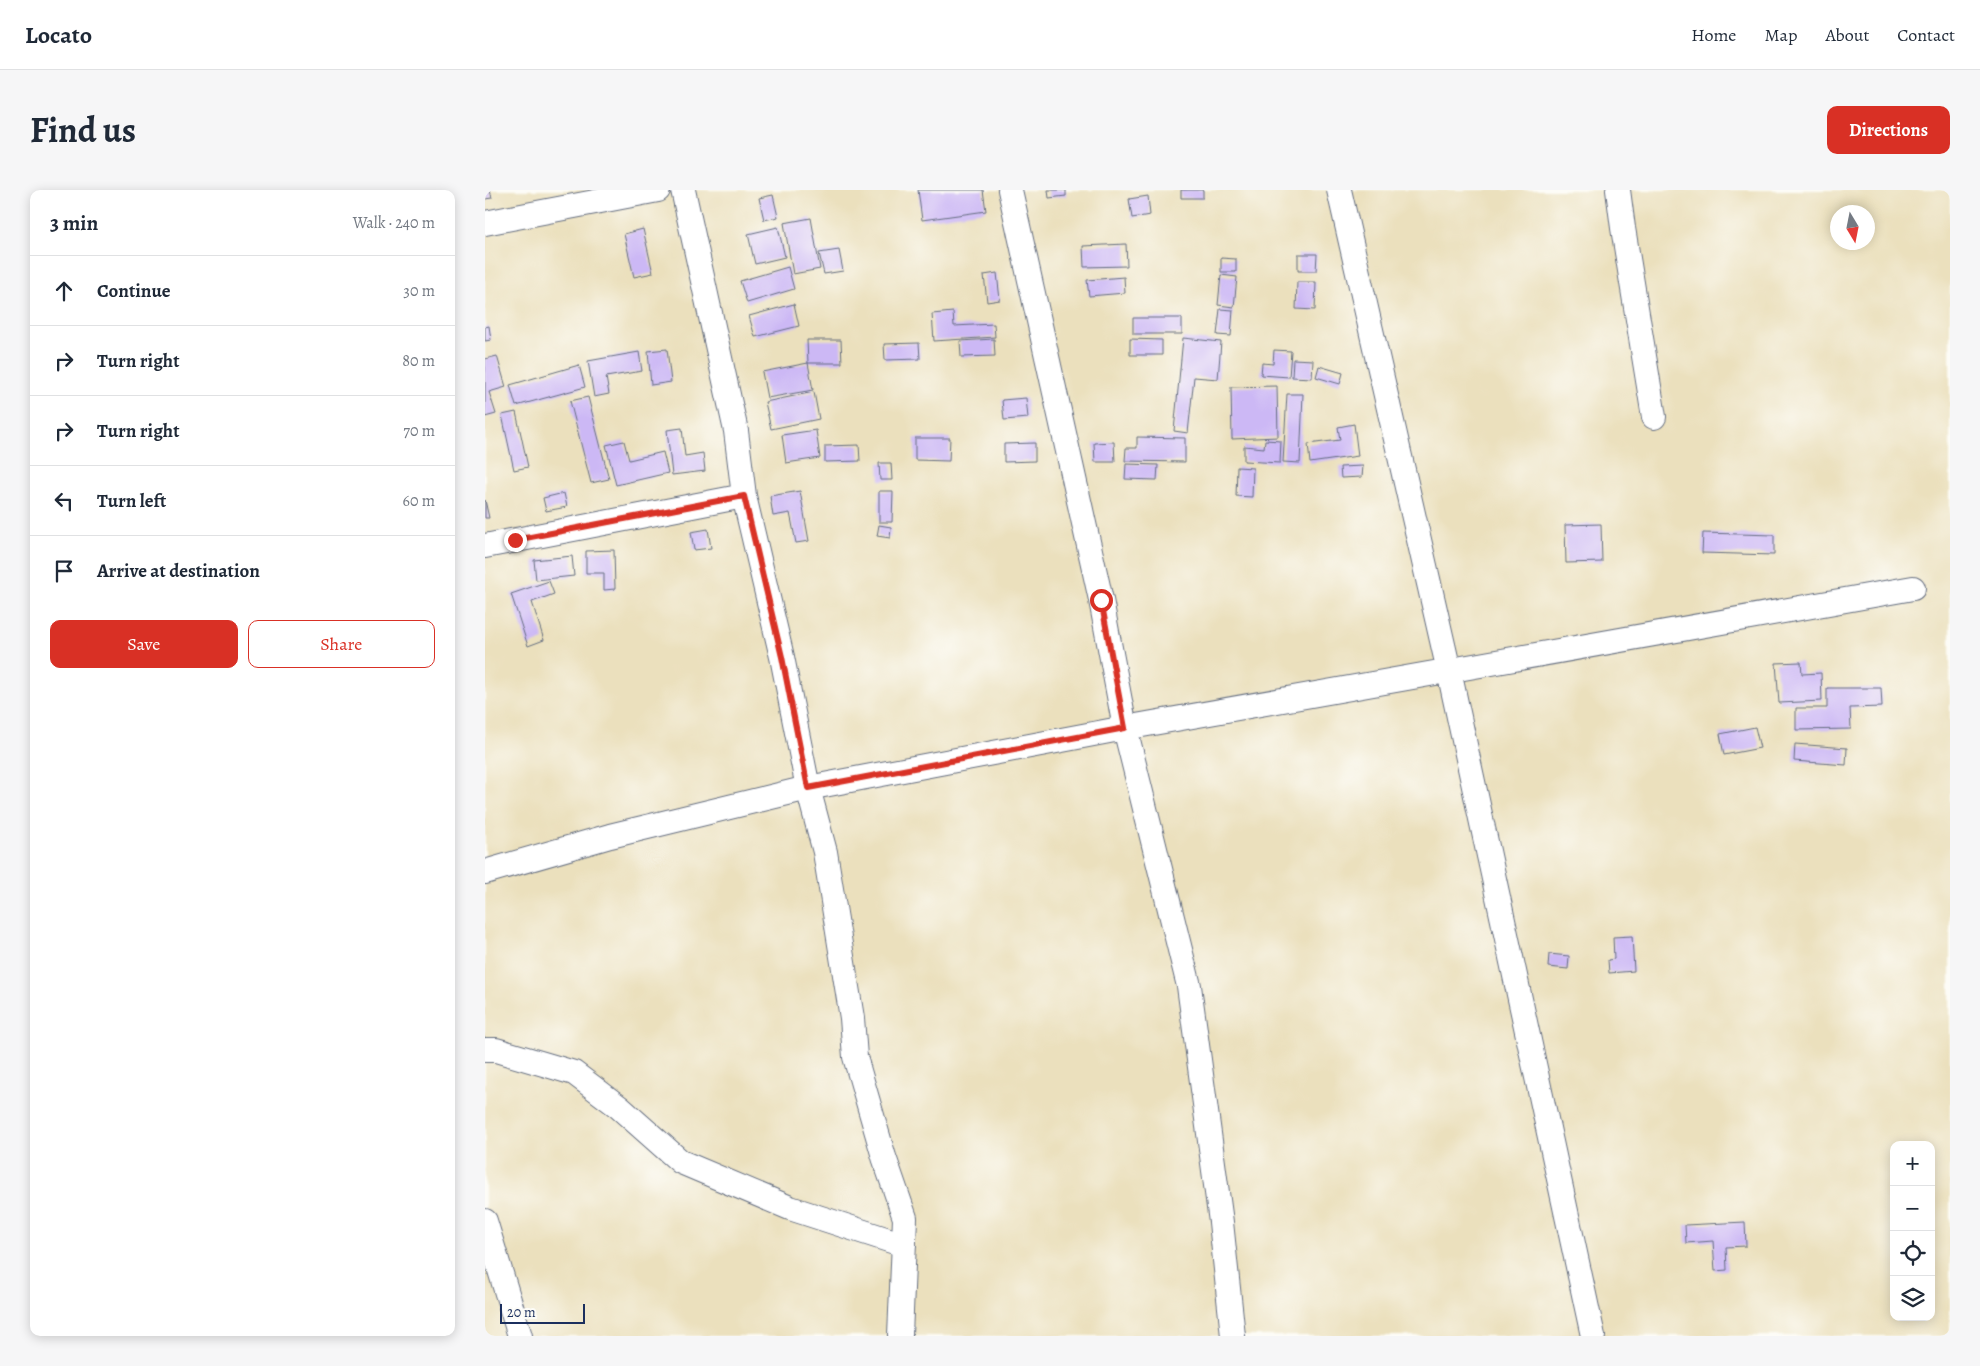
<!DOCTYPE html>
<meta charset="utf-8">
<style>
:root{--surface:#fff;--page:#f6f6f7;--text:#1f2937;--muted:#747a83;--line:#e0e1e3;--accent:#d93025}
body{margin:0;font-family:Alegreya,serif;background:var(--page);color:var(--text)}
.controls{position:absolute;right:15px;bottom:15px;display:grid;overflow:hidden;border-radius:10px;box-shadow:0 2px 12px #0003}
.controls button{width:45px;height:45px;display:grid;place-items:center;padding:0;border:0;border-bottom:1px solid var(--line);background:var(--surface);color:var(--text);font:25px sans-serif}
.compass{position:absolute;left:1345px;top:15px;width:45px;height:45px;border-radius:50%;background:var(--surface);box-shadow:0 2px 12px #0003;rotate:170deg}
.scale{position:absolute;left:15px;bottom:12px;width:85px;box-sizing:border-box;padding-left:5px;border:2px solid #1b2f5e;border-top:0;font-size:14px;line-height:18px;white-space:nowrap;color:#1b2f5e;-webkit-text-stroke:4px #fdfcf7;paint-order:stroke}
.stop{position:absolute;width:15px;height:15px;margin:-11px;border:4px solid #d93025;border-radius:50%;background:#fff}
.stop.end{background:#d93025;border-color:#fff;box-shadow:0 1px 5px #0008}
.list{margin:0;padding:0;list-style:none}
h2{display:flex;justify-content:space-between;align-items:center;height:65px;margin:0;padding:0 20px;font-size:21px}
h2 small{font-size:16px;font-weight:400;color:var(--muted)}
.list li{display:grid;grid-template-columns:32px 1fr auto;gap:15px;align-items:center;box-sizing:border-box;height:70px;padding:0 20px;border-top:1px solid var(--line)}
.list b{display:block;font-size:19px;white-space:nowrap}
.list em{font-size:16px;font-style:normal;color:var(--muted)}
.actions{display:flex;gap:10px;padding:15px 20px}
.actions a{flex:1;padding:11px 0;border:1px solid var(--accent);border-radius:10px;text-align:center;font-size:18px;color:var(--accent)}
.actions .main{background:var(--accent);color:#fff}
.icon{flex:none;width:28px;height:28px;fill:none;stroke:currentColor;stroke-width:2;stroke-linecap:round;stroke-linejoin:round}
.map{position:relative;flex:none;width:1465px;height:1146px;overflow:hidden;border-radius:10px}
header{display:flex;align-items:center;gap:30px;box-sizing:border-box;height:70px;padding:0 25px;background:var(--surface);border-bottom:1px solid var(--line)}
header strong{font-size:24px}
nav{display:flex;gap:28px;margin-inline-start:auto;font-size:18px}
.intro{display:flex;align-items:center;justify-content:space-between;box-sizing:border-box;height:120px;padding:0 30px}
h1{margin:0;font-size:35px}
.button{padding:12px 22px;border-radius:10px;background:var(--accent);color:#fff;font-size:18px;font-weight:700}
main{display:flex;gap:30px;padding:0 30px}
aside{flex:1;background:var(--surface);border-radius:10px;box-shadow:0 2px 12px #0003}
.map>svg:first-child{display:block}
.building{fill:#ccb8f5}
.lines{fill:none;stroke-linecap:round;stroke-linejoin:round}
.minor-casing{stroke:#646d7f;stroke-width:26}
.minor{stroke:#fff;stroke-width:24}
.route{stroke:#d93025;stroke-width:6}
</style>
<header>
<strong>Locato</strong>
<nav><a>Home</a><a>Map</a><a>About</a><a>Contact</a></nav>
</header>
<div class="intro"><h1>Find us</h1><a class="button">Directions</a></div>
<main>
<aside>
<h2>3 min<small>Walk · 240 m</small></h2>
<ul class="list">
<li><svg class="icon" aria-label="ahead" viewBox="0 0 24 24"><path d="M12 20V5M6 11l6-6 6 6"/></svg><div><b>Continue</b></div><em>30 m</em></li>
<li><svg class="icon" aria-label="right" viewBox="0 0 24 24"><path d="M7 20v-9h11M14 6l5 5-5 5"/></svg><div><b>Turn right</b></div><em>80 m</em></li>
<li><svg class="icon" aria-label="right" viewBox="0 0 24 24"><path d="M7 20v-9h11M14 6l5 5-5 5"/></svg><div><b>Turn right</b></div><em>70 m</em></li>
<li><svg class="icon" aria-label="left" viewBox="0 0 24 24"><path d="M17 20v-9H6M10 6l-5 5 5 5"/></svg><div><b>Turn left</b></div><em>60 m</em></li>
<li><svg class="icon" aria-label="arrive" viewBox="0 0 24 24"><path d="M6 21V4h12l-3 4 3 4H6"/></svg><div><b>Arrive at destination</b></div></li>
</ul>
<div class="actions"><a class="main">Save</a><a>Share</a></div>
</aside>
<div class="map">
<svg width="1465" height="1146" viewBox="0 0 1465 1146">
<rect width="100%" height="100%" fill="#fdfcf7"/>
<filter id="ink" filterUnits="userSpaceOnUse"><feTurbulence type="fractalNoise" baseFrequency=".02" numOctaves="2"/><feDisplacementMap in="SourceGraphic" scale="10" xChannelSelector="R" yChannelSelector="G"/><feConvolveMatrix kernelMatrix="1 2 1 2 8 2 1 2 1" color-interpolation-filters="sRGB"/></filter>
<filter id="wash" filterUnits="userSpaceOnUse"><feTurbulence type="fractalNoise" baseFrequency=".0096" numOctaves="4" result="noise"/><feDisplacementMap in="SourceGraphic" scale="20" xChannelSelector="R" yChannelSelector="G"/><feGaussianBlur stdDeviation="1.12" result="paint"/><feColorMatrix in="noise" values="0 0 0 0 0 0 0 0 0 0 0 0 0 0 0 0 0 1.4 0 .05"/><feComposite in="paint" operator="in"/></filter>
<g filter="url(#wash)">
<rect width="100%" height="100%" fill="#ebe0bd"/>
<g id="blocks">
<path class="building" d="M 0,0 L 5,0 L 7,8 L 0,9 Z
M 433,0 L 498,0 L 501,21 L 437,30 Z
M 563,0 L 581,0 L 581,6 L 564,8 Z
M 696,0 L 718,0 L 718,8 L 696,8 Z
M 288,5 L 293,27 L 279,30 L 274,8 Z
M 663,6 L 665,25 L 647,28 L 644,9 Z
M 326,28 L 335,79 L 308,84 L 299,33 Z
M 293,37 L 300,67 L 270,74 L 263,44 Z
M 158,39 L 168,83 L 149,87 L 139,44 Z
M 641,54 L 642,76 L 599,77 L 598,56 Z
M 354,60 L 358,81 L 339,84 L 334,63 Z
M 813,64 L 832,64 L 831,81 L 813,81 Z
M 736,68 L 751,69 L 751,82 L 736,82 Z
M 303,77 L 309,99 L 262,113 L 255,91 Z
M 512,83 L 515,110 L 502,112 L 499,85 Z
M 736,85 L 752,87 L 749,117 L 733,115 Z
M 639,87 L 640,103 L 604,106 L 602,90 Z
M 812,92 L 831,92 L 830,120 L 811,119 Z
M 309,114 L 314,136 L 270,147 L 264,126 Z
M 735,119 L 748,120 L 746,146 L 732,145 Z
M 468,122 L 469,136 L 509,134 L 510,147 L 449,151 L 447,124 Z
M 648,128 L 697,128 L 697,144 L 648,144 Z
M 4,136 L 6,150 L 0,151 L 0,137 Z
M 698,148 L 736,152 L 733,189 L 709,187 L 703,243 L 689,241 Z
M 509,149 L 510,166 L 476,167 L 475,151 Z
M 645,149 L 677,150 L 677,165 L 645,165 Z
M 322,150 L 356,150 L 357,173 L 323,173 L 328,200 L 282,208 L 277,182 L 323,173 Z
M 434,153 L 435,169 L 400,170 L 399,154 Z
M 182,159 L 186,192 L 166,195 L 163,161 Z
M 789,160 L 806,161 L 804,187 L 776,185 L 777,173 L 788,174 Z
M 154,162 L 157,181 L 121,187 L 124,204 L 109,207 L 103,171 Z
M 12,166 L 21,197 L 4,202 L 11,224 L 0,227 L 0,169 Z
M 808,169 L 828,170 L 827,188 L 807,187 Z
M 94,175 L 100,197 L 31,216 L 25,195 Z
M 834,176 L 858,183 L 855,194 L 831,187 Z
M 792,196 L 793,247 L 747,249 L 746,197 Z
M 329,202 L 334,229 L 286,239 L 280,212 Z
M 802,204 L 818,204 L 815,273 L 798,272 Z
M 103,207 L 124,289 L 106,293 L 85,211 Z
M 541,208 L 543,228 L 519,230 L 517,210 Z
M 31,222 L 43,277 L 29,280 L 17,225 Z
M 869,234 L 873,266 L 825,273 L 823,254 L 855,250 L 853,237 Z
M 197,238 L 200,266 L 218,263 L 220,281 L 187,285 L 182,240 Z
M 331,240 L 335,268 L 301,273 L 297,245 Z
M 652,247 L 700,248 L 700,272 L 640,271 L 641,258 L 652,258 Z
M 430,248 L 465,248 L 464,271 L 430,270 Z
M 780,250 L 796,251 L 795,273 L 759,271 L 759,256 L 779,258 Z
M 139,251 L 144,270 L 178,262 L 183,283 L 131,295 L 121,255 Z
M 629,252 L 630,272 L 610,272 L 609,253 Z
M 550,253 L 550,271 L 519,272 L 519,254 Z
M 374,255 L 375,271 L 340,272 L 340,256 Z
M 394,273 L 406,273 L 407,290 L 395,290 Z
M 641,274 L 673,275 L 672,290 L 640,289 Z
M 878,276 L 877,287 L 856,288 L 855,277 Z
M 752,277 L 768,278 L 767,307 L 751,306 Z
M 315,301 L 324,351 L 311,353 L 305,323 L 288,326 L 285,306 Z
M 394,301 L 408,301 L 407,332 L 394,332 Z
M 79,303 L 82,317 L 61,321 L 58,308 Z
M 0,310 L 4,328 L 0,328 Z
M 1116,334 L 1117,372 L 1081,373 L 1080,335 Z
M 394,335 L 406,337 L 405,348 L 392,346 Z
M 223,339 L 226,358 L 209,360 L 206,342 Z
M 1218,343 L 1289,345 L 1289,365 L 1217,363 Z
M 129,360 L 130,399 L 119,400 L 119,383 L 101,383 L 101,361 Z
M 87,366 L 89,386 L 51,390 L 49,370 Z
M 64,391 L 69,404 L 47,412 L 59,450 L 43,456 L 26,404 Z
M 1316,472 L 1317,484 L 1336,483 L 1337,511 L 1294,513 L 1291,473 Z
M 1342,498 L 1396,498 L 1397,517 L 1365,518 L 1366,539 L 1311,540 L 1311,518 L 1342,518 Z
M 1270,537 L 1275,558 L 1239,565 L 1235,544 Z
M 1310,554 L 1362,558 L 1361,575 L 1309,571 Z
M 1147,746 L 1149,781 L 1124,783 L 1123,770 L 1129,769 L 1128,747 Z
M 1064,764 L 1084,766 L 1083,779 L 1063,777 Z
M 1260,1032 L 1261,1056 L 1241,1057 L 1242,1080 L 1230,1081 L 1228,1051 L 1201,1053 L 1200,1035 Z"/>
</g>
</g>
<g filter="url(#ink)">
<use href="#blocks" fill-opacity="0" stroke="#646d7f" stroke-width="1"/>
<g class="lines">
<g class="minor-casing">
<path id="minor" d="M 198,0 L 251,241 L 259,306 L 297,467 L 323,598 L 340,662 L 367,828 L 370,867 L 399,967 L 420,1028 L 415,1145
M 525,0 L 616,410 L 640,538 L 704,796 L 736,1032 L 748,1146
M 854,0 L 964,481 L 1108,1146
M 1133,0 L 1138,38 L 1169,227
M 0,33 L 173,0
M 0,356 L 259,306
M 0,682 L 125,646 L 323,598 L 640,538 L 1428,398
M 0,860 L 11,860 L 89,883 L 134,917 L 196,972 L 305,1018 L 419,1055
M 0,1031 L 35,1146"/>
</g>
<use href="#minor" class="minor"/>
</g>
</g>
<g class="lines" filter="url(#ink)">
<path class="route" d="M 30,350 L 259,306 L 297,467 L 323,598 L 640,538 L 616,410"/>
</g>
</svg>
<div class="controls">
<button>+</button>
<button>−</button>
<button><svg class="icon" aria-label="locate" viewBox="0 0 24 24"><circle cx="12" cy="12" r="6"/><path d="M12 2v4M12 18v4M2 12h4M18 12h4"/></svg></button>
<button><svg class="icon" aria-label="layers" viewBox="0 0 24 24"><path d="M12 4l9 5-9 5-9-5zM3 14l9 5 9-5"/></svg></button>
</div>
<svg class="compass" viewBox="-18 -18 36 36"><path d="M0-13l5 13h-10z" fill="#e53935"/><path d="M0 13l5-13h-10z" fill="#747a83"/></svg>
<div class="scale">20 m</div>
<div class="stop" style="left:616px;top:410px"></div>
<div class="stop end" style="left:30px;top:350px"></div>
</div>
</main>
